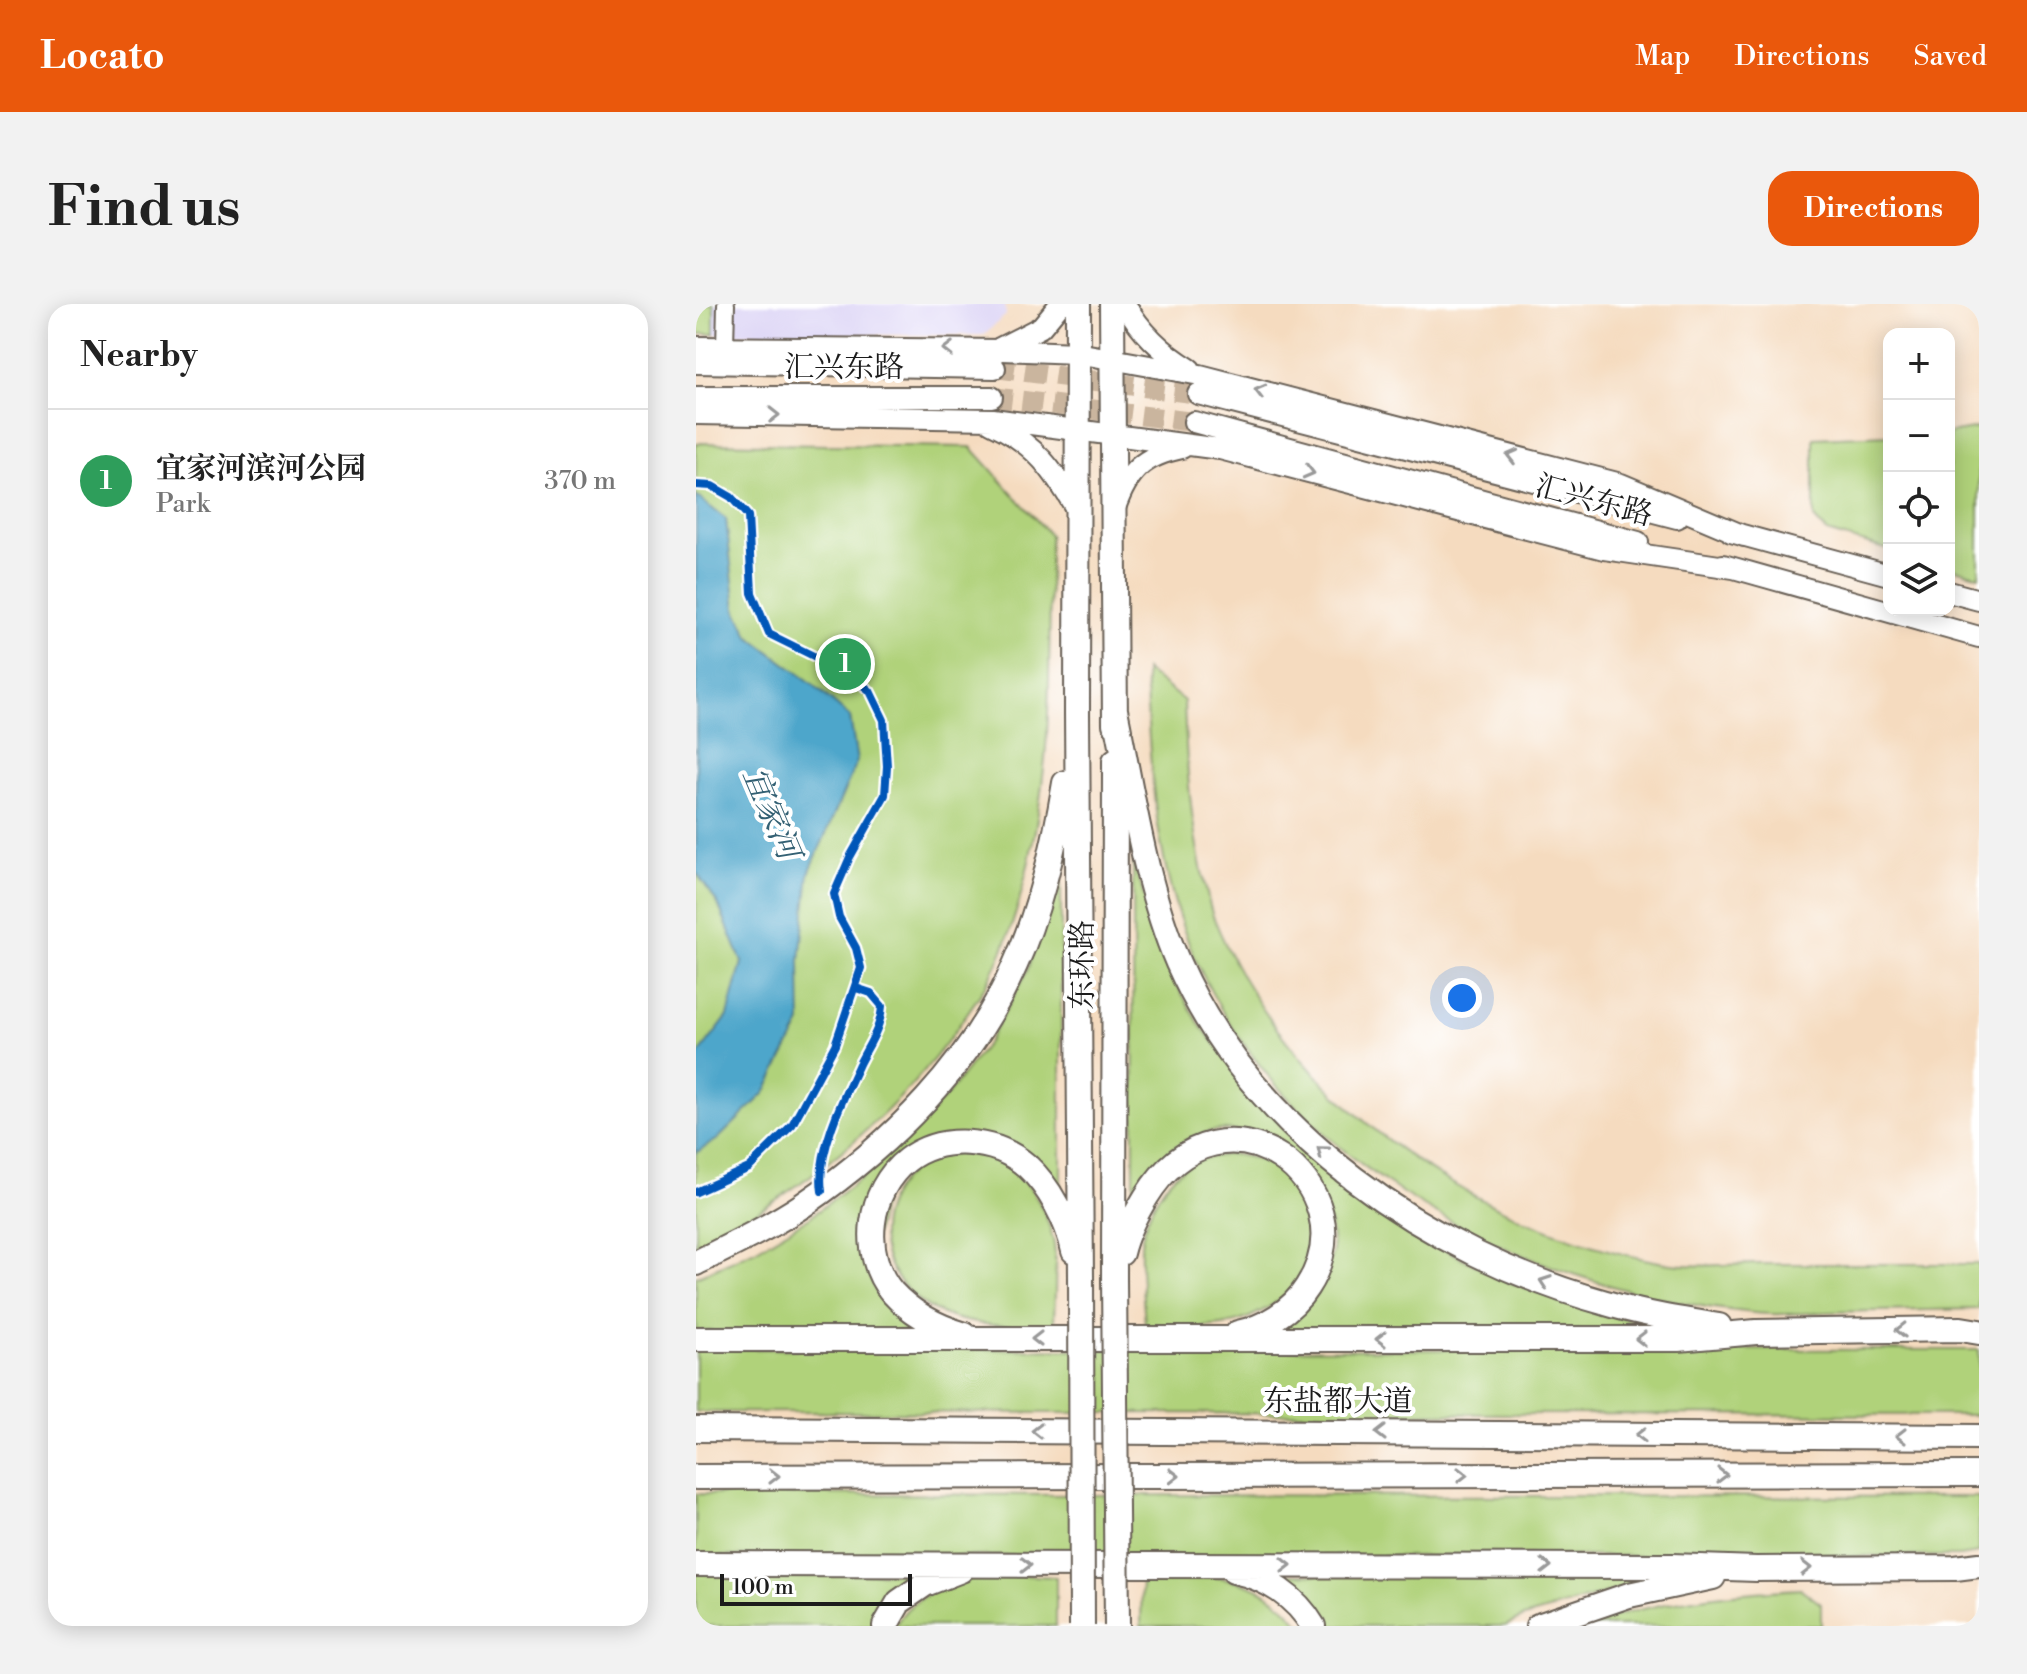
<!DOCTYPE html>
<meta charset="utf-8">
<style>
:root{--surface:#fff;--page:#f2f2f2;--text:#222;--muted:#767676;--line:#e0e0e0;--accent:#ea580c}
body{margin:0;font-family:"Libre Bodoni","Noto Serif SC",serif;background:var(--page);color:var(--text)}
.controls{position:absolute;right:24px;top:24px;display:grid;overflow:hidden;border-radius:16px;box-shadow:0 4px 20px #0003}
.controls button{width:72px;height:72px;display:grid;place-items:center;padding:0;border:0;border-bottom:2px solid var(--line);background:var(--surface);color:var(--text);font:40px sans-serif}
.scale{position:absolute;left:24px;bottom:20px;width:192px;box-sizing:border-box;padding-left:8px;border:4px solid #1c1c1c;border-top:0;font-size:22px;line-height:28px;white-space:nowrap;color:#1c1c1c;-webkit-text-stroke:6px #fff;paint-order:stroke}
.you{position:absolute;left:766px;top:694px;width:28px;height:28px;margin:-20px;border:6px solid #fff;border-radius:50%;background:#1a73e8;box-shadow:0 0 0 12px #1a73e833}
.badge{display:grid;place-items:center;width:52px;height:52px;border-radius:50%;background:var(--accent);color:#fff;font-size:26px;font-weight:700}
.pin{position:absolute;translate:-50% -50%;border:4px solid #fff;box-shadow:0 2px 8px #0006}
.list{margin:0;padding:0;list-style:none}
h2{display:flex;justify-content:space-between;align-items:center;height:104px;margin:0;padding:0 32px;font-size:34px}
h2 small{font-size:26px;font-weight:400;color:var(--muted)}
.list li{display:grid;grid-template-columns:52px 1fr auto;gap:24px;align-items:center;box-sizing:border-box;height:144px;padding:0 32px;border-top:2px solid var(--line)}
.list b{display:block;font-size:30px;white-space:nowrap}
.list p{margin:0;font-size:26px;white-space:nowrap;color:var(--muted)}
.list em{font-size:26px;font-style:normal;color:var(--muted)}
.icon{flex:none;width:44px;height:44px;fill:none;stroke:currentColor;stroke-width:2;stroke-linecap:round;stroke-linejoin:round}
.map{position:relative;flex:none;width:1283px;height:1322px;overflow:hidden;border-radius:24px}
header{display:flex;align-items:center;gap:48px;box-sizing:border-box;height:112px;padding:0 40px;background:var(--accent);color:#fff}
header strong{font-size:38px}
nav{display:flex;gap:44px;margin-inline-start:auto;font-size:28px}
.intro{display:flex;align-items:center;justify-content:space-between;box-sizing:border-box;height:192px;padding:0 48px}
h1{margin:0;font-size:56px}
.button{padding:20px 36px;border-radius:24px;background:var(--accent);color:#fff;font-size:28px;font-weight:700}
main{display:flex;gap:48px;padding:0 48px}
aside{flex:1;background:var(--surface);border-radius:24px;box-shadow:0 4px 20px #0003}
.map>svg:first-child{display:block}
.built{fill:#ddd5f6}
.green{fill:#b0d27a;stroke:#66774b;stroke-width:2}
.water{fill:#4da6cb;stroke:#346174;stroke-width:2}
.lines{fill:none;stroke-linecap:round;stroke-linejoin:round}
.major-tunnel{stroke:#cab59e;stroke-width:20;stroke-dasharray:20 10;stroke-linecap:butt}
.minor-casing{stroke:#685f55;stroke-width:20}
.major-casing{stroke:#685f55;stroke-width:24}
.highway-casing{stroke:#685f55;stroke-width:28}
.minor{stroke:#fff;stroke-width:16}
.major{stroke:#fff;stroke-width:20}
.highway{stroke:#fff;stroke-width:24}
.highway-bridge-casing{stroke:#685f55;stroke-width:28;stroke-linecap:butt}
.highway-bridge{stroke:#fff;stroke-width:24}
.cycleway-casing{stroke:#fff;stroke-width:13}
.cycleway{stroke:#0057b8;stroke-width:8}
.oneway{stroke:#999}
.labels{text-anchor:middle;stroke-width:8;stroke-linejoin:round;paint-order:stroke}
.street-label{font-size:30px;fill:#1c1c1c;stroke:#fff}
.water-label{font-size:32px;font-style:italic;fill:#346174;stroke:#fff}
</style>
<header>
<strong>Locato</strong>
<nav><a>Map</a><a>Directions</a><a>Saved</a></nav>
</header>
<div class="intro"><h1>Find us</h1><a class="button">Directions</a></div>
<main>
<aside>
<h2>Nearby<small></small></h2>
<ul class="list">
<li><span class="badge" style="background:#2e9e5b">1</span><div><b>宜家河滨河公园</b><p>Park</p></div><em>370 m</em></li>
</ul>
</aside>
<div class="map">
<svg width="1283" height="1322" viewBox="0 0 1283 1322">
<rect width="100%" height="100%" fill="#fff"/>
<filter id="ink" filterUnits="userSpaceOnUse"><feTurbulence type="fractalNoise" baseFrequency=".0125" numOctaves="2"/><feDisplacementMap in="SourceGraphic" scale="16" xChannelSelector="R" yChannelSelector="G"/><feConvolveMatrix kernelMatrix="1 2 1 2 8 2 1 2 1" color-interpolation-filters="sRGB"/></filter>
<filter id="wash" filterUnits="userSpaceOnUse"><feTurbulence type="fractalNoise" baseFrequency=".006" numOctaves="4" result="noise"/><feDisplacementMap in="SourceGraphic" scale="32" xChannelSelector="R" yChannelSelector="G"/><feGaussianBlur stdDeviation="1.8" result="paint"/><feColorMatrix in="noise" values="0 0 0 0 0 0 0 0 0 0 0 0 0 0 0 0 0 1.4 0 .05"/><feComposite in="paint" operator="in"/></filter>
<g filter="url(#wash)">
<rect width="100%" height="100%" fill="#f5dbbf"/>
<path class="built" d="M 0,0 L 309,0 L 310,11 L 287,31 L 0,30 Z"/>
<path class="green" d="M 0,0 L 18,0 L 18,30 L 0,30 Z
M 1283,124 L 1283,272 L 1253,263 L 1253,129 Z
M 1193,131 L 1193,246 L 1131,228 L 1118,214 L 1118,134 Z
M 0,139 L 275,143 L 354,231 C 353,297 355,365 351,431 C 346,502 328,609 295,672 C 289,685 280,696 272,708 C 205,811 108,886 0,943 Z
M 449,366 L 488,397 C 490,457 494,517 508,577 C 511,588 513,601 517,612 C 591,796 778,924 968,959 C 999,964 1034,960 1065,960 C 1138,960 1210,960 1283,960 L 1283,1005 C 1232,1006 1181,1007 1131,1008 C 1107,1009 1081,1012 1058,1009 C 819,985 557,850 481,606 C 457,528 453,447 449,366 Z
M 437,556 L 469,660 L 504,721 L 600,839 L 660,892 L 738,940 L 813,978 L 907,1009 L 975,1027 L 577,1026 L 610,1004 L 628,974 L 637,947 L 634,918 L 559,830 C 549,829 537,826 527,826 C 485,828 458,858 438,892 Z
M 365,562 L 365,889 L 319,841 L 196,859 L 171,965 L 180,988 L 200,1007 L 230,1027 L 0,1027 L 0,973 L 59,946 L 114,913 L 168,872 L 251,791 L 292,738 L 331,667 Z
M 271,850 C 279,851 288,851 295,854 C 329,864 349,903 357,935 C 362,957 358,997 358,1022 C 320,1022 284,1024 249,1011 C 219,1000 192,971 187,940 C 180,903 209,859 246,851 C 254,849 263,850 271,850 Z
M 535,850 C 580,855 607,874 615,920 C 618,937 617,952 609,968 C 597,987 578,1002 558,1011 C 526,1028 484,1022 449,1022 C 448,997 442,957 446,934 C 451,908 469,873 493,861 C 506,853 521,852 535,850 Z
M 0,1045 L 1283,1046 L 1283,1111 L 0,1108 Z
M 0,1190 L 1283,1193 L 1283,1249 L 1263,1252 L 0,1252 Z
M 0,1269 L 228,1269 L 190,1298 L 176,1322 L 0,1322 Z
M 296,1270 L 360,1273 L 360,1322 L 199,1322 C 218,1286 259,1279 296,1270 Z
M 446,1270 C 489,1271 543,1267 579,1295 C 589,1303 597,1313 606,1322 L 445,1322 Z
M 577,1270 L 974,1271 L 828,1313 L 809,1322 L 627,1322 Z
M 1105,1285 L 1125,1300 L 1125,1322 L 889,1322 C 962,1296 1029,1289 1105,1285 Z"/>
<path class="water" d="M 0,192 L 30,215 L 40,305 L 53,332 L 117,380 L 154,413 L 161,457 L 113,569 L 104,657 L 105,719 L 69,789 L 22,835 L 0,849 L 0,754 L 32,712 L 46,658 L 22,600 L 0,568 Z"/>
</g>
<g filter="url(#ink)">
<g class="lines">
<path class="major-tunnel" d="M 299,64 L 502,90
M 296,93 L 498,118"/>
<g class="minor-casing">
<path id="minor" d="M 29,43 L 30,0"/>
</g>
<g class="major-casing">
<path id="major" d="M 429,0 C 445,28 467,49 494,65
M 0,43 L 307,46 L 381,49 L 415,55 L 504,71 L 925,180 L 1048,232
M 304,44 L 345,23 L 364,0
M 0,59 L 299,64
M 502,90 L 981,214
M 0,93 L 296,93
M 0,110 L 297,115 L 524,145 L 908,245 L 1037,264
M 498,118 L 942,238
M 295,119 C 340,140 358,167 382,208
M 419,204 C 432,167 447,152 486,144
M 1035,228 L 1193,271
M 1027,261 L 1283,333
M 1253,288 L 1283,296"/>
</g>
<g class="highway-casing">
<path id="highway" d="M 382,0 L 381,409 L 385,974
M 416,0 L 419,420
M 419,406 C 436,487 449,583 482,659 C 558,830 733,950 910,999 C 946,1010 985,1016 1023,1022
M 425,949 C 430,928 439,911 450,893 C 527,767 677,882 611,983 C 596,1007 569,1023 542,1029
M 0,959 C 36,941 74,923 107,901 C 196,840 276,760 319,661 C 345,604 359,540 369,479
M 418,974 L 419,457
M 269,1031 C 242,1023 215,1009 196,988 C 164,950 172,886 211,856 C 245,830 299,834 331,862 C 353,882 372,918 378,947
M 0,1035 L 982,1035 L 1060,1028 L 1265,1025 L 1283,1028
M 0,1125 L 1283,1133
M 0,1173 L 1283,1170
M 0,1260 L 976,1262 L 1060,1265 L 1259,1264 L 1283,1261
M 538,1267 C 571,1274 600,1293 617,1322
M 189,1322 L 203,1298 L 229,1280 L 265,1266
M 842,1322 L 933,1291 L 1017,1273"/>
</g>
<use href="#minor" class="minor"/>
<use href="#major" class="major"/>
<use href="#highway" class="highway"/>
<g class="highway-bridge-casing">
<path id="highway-bridge" d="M 385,974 L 386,1322
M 418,974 L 421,1322"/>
</g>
<use href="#highway-bridge" class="highway-bridge"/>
<g class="cycleway-casing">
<path id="cycleway" d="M 0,181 L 16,182 L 35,193 L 52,212 L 56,289 L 73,330 L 154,370 L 174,387 L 188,416 L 191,462 L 189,491 L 154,553 L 138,590 L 143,613 L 160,644 L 165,664 L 139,741 L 96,821 L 53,864 L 0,888
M 126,887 C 120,850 147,794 163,760 C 173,740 185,724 186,702 L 175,689 L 160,684"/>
</g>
<use href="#cycleway" class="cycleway"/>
</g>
<defs><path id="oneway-chevron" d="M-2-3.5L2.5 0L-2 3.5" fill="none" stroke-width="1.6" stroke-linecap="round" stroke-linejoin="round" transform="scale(2)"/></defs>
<g class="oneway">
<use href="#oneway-chevron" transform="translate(252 45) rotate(-179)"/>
<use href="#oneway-chevron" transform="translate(564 87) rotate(-166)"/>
<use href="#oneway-chevron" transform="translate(78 111) rotate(1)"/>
<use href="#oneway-chevron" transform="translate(816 152) rotate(-166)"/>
<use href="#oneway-chevron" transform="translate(613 168) rotate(14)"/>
<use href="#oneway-chevron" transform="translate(626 847) rotate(-141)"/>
<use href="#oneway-chevron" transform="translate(849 978) rotate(-161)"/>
<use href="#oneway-chevron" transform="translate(1205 1026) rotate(179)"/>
<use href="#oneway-chevron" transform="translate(341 1035) rotate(180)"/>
<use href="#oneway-chevron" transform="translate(685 1035) rotate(-180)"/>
<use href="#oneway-chevron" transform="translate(945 1035) rotate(-180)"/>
<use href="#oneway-chevron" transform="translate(341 1127) rotate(-180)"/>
<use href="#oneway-chevron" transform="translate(685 1129) rotate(-180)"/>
<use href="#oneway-chevron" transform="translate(945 1131) rotate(-180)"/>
<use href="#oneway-chevron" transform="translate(1205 1132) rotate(-180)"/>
<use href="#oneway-chevron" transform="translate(766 1171)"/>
<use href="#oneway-chevron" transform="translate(1026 1171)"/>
<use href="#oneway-chevron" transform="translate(78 1172)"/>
<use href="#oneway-chevron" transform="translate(478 1172)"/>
<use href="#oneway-chevron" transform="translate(330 1261)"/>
<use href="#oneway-chevron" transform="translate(590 1261)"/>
<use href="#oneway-chevron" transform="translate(850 1262)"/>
<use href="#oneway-chevron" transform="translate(1110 1264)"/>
</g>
</g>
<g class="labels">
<g class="street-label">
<text x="148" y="73">汇兴东路</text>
<text transform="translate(898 196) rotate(15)" y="10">汇兴东路</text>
<text transform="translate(386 661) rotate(-90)" y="10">东环路</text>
<text x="642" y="1107">东盐都大道</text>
</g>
<g class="water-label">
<text transform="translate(76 509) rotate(67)" y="11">宜家河</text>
</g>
</g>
</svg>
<div class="controls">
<button>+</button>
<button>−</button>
<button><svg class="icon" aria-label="locate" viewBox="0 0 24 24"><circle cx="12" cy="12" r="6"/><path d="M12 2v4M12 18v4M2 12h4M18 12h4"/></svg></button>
<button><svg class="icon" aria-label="layers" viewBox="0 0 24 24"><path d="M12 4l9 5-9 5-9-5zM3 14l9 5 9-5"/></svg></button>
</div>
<div class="scale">100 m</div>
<div class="you"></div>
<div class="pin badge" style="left:149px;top:360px;background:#2e9e5b">1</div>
</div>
</main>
